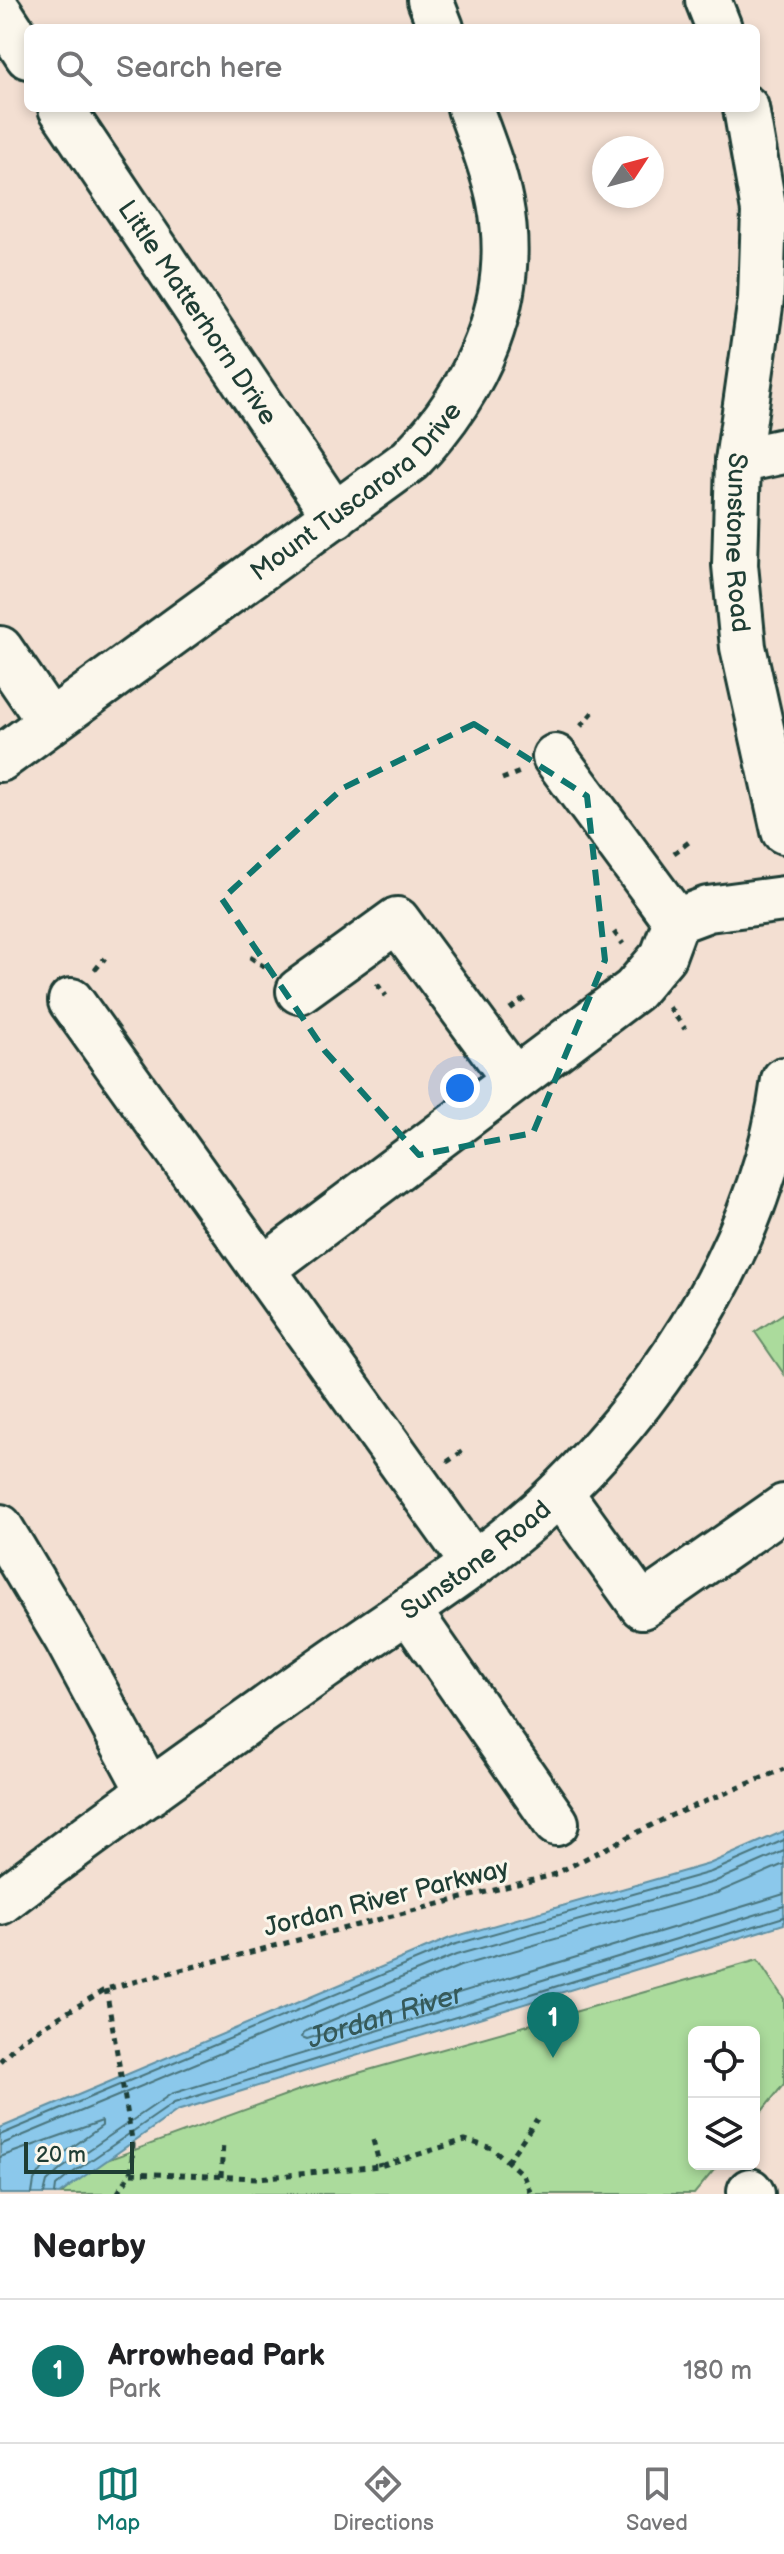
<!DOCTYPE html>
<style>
:root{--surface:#fff;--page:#f6f6f6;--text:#202124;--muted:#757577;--line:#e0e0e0;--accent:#0f766e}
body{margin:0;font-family:"Balsamiq Sans",sans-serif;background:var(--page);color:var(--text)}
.controls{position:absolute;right:24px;bottom:24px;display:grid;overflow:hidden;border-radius:12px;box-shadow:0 4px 12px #0003}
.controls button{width:72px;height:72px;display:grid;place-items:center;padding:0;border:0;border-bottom:2px solid var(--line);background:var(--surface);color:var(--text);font:40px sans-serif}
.compass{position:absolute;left:592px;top:136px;width:72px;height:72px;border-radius:50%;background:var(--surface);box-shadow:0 4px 12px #0003;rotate:54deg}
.scale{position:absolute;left:24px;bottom:20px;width:110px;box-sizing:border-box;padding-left:8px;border:4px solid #1f3d34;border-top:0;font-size:22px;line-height:28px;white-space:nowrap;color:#1f3d34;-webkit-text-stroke:6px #fbf7ec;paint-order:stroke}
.you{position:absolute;left:460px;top:1088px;width:28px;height:28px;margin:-20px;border:6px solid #fff;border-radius:50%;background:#1a73e8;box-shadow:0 0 0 12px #1a73e833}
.badge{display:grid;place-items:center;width:52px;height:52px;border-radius:50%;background:var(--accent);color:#fff;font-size:26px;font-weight:700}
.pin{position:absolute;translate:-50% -66px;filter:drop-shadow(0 2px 4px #0008)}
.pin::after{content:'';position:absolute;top:42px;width:28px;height:24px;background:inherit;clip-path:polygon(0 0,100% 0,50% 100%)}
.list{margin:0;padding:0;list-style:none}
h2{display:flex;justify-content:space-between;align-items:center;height:104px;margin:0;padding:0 32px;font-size:34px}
h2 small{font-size:26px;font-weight:400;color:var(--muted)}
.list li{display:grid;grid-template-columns:52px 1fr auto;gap:24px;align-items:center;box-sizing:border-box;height:144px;padding:0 32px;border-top:2px solid var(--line)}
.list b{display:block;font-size:30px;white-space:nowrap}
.list p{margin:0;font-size:26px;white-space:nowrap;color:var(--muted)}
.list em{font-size:26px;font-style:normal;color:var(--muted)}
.icon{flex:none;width:44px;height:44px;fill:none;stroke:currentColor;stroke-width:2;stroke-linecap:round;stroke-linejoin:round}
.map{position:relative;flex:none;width:784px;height:2194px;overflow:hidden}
.search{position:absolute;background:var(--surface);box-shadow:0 4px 12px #0003;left:24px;right:24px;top:24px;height:88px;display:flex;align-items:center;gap:20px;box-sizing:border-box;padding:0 28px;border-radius:12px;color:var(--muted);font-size:30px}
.sheet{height:248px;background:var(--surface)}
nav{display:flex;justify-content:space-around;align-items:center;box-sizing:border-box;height:112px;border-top:2px solid var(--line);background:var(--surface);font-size:22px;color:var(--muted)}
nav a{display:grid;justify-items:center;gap:4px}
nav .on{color:var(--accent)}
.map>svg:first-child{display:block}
.green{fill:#abdb9c;stroke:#658c68;stroke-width:2}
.water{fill:#8bc8eb;stroke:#6090a2;stroke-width:2}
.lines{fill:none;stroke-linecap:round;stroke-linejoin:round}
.shore{stroke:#4a757d;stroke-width:2}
.minor-casing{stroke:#1f3d34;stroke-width:50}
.path{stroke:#1f3d34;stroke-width:5;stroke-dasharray:6 6;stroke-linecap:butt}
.minor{stroke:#fbf7ec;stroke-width:44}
.marked{fill:none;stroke:#0f766e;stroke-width:6;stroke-dasharray:16 10;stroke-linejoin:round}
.labels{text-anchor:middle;stroke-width:6;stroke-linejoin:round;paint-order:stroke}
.street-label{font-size:26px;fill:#1f3d34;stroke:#fbf7ec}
.water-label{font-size:28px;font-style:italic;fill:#355959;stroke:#fbf7ec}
</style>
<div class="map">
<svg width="784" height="2194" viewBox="0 0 784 2194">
<rect width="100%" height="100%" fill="#f3dfd2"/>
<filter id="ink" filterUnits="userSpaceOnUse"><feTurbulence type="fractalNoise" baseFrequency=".0125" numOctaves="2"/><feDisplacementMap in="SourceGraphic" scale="16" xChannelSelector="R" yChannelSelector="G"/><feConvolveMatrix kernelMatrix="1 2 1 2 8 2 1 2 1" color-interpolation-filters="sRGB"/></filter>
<g filter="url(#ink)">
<path class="green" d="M 784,1313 L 784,1374 L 755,1332 Z
M 758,1960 L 784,1999 L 784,2084 L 754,2121 L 754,2032 L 694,2032 L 694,2164 L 719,2164 L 694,2194 L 61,2194 L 93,2165 L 305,2088 Z"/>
<path class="water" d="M 784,1831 L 784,1924 L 177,2111 L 59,2194 L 0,2194 L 0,2128 L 450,1938 L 709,1864 Z"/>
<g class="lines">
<g class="shore">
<path id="s1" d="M 784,1864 L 717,1893 L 460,1966 L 304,2032 L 302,2037 L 307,2039 L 784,1894"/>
<path d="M 0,2135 L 453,1945 L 711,1872 L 784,1840"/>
<path d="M 0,2145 L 456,1955 L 714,1882 L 784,1851"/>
<path d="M 0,2157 L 102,2121 L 102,2126 L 43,2168 L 34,2181 L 32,2194"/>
<path d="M 44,2194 L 47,2182 L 61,2169 L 171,2094 L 784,1906"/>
<path d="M 55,2194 L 56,2186 L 68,2176 L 174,2103 L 784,1917"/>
</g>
<g class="minor-casing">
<g id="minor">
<path d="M 430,0 L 441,28"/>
<path d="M 708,0 L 719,28"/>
<path d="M 0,13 L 28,56"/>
<path id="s2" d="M 61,108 L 335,516"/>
<path id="s3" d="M 746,108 L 764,211 L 761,299 L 738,461 L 735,565 L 743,647 L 784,831"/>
<path d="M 738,461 L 784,451"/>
<path d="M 0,649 L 50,722"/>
<path d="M 555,757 L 676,921"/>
<path id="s4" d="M 0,759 L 410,460 C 477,391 519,300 500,202 C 494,170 481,139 470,108"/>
<path d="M 299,991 L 397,920 L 514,1079"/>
<path d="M 71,1001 L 473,1563"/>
<path d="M 263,1269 L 634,990 L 663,956 L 676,921 L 708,909 L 784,899"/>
<path d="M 560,1492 L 642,1606 L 784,1507"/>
<path d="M 0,1527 L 67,1639 L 150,1793"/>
<path d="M 408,1610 L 556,1823"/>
<path id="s5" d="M 0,1902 C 106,1821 215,1745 323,1668 C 402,1612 490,1560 560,1492 C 670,1384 764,1235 784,1080"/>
<path d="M 750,2191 L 752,2194"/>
</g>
</g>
<path class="path" d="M 581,726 L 593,712
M 502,779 L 520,772
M 674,853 L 689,842
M 614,932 L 623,944
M 250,957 L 269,970
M 95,970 L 105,958
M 377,984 L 386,996
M 669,1007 L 685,1029
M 510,1009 L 525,998
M 447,1462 L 463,1451
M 106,1989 L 133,2145 L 131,2173 L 117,2194
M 0,2061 L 21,2040 L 106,1989 L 553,1875 L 670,1816 L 784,1769
M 373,2140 L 380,2166
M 507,2162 L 537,2119
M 131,2173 L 258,2178 L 380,2166 L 465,2140 L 492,2148 L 523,2175 L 531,2194
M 221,2177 L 223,2143"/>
<use href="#minor" class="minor"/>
</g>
</g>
<path class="marked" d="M 474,724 L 587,796 L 605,960 L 533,1133 L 419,1155 L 325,1051 L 222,899 L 343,788 Z"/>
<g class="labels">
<g class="street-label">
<text dy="9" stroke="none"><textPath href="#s2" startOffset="246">Little Matterhorn Drive</textPath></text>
<text dy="9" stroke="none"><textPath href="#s4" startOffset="446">Mount Tuscarora Drive</textPath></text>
<text dy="9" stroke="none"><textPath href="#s3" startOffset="438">Sunstone Road</textPath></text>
<text dy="9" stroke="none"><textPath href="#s5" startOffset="586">Sunstone Road</textPath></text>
<text transform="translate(386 1897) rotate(-14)" y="9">Jordan River Parkway</text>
</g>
<g class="water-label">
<text dy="10" stroke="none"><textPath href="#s1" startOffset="602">Jordan River</textPath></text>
</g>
</g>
</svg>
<div class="controls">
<button><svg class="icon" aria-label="locate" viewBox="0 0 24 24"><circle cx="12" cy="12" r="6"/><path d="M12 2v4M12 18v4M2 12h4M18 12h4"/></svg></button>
<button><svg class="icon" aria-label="layers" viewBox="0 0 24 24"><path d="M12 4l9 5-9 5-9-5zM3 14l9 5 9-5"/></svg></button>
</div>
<svg class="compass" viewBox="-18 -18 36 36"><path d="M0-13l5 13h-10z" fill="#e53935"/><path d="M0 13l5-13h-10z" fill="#757577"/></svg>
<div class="scale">20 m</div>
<div class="you"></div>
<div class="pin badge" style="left:553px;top:2058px">1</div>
<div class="search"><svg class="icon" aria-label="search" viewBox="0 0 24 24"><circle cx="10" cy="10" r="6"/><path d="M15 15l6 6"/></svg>Search here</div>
</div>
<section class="sheet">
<h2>Nearby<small></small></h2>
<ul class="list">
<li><span class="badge">1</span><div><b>Arrowhead Park</b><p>Park</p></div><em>180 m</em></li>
</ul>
</section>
<nav>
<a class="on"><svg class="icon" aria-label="map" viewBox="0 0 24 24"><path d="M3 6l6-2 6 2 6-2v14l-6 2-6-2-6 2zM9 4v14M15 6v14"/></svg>Map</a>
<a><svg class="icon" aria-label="directions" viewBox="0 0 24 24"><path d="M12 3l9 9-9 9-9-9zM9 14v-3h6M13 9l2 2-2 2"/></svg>Directions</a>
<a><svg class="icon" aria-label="saved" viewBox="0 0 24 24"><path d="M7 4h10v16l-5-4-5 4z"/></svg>Saved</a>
</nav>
